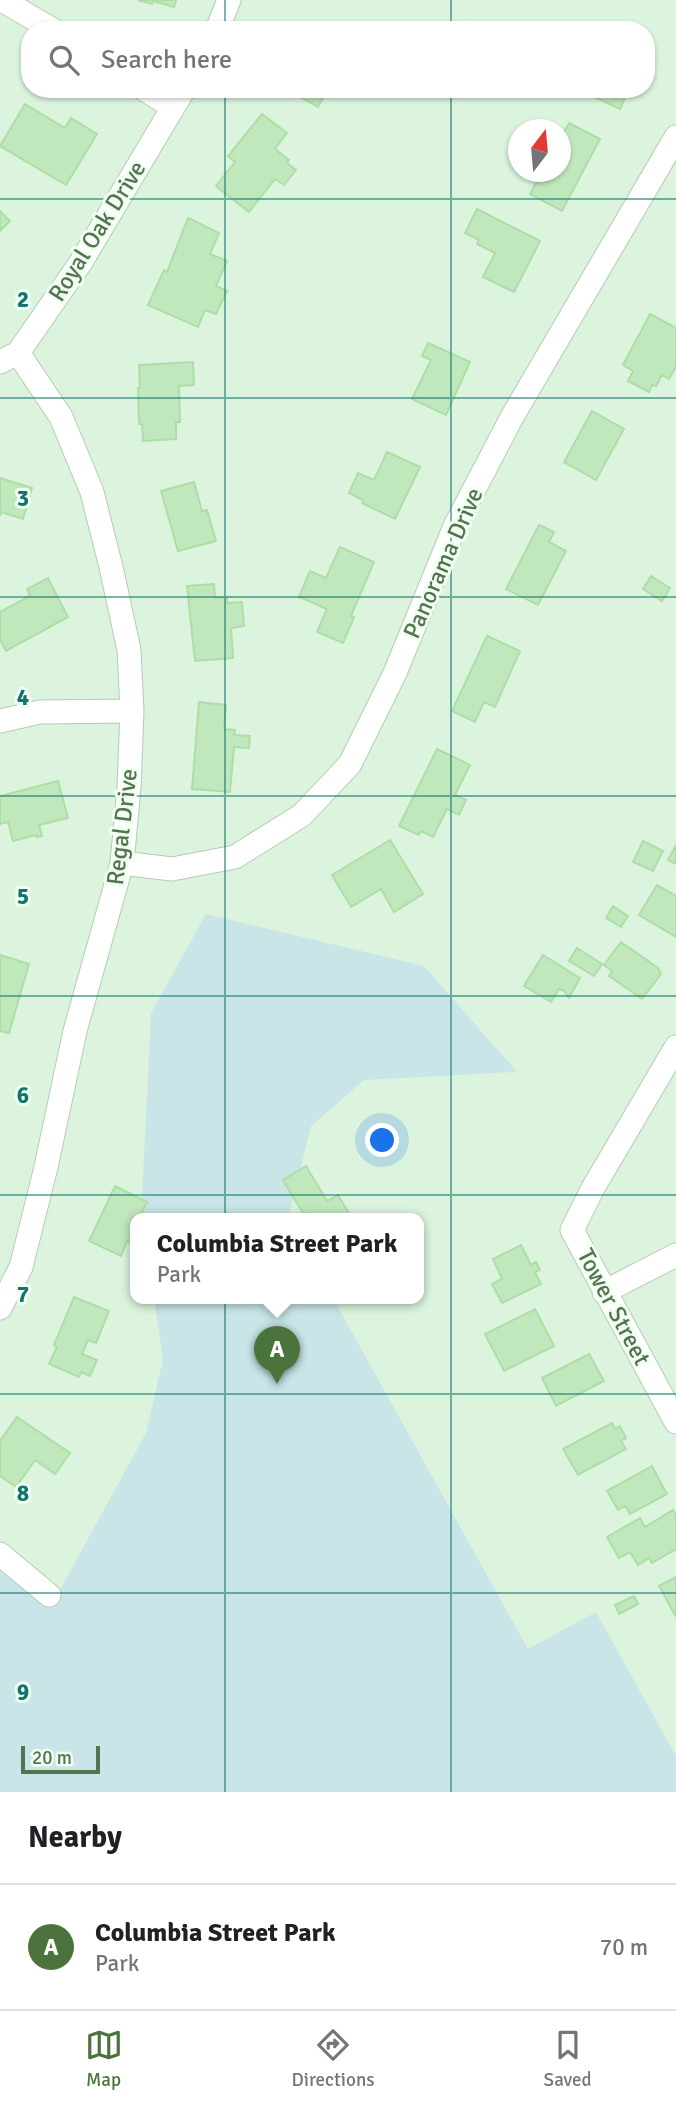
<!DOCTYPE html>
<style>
:root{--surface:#fff;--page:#f6f6f6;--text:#202124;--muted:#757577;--line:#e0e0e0;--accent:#4a743c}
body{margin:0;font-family:Signika,sans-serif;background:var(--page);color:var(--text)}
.compass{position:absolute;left:508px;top:119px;width:63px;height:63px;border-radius:50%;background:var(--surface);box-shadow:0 2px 5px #0004;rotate:16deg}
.scale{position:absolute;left:21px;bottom:18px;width:79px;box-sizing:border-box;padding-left:7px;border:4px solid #54744f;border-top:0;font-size:19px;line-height:24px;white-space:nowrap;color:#54744f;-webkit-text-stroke:5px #f0fef2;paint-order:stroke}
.you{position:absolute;left:383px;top:1141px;width:24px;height:24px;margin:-18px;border:5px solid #fff;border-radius:50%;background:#1a73e8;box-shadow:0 0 0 10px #1a73e833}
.badge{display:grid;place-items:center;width:46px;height:46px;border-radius:50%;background:var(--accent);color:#fff;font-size:23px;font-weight:700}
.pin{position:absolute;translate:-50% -58px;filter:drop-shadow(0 2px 4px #0008)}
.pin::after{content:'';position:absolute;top:37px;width:24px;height:21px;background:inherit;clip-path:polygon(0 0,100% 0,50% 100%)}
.popup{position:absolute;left:130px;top:1213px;width:294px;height:91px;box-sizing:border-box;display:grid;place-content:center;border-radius:14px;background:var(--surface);filter:drop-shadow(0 2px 5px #0005);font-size:23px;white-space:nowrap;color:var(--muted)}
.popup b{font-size:26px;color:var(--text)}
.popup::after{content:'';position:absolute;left:50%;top:100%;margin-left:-14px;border:14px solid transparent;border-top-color:var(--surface)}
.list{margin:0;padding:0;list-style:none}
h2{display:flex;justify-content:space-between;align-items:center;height:91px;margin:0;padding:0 28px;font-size:30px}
h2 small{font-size:23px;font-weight:400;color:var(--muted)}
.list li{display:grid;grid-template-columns:46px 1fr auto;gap:21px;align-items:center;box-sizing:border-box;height:126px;padding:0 28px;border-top:2px solid var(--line)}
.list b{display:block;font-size:26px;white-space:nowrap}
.list p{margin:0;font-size:23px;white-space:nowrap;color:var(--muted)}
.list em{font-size:23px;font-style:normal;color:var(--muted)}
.icon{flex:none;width:38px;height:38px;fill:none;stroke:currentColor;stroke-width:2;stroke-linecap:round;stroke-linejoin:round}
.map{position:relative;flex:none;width:676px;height:1792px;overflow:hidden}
.search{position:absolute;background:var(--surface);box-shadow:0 2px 5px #0004;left:21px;right:21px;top:21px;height:77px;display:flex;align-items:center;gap:18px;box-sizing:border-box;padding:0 24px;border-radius:28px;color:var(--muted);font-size:26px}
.sheet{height:217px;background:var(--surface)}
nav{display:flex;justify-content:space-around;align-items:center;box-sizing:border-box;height:98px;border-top:2px solid var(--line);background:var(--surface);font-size:19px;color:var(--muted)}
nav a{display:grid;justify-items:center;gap:4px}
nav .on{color:var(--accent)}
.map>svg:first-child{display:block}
.residential{fill:#dcf4de;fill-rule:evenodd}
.green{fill:#c9e5e8}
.building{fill:#c1e7bd;stroke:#acdfa6;stroke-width:2}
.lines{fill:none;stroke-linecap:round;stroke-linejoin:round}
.street-casing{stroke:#b2cdb1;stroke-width:25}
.street{stroke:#fff;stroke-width:23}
.grid{fill:none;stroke:#0f766e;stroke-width:2;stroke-opacity:0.55}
.labels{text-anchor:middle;stroke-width:6;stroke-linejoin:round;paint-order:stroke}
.street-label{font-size:24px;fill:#54744f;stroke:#f0fef2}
.grid-label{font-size:23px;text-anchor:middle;font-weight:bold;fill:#0f766e;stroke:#f0fef2;stroke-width:6;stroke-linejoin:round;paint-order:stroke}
</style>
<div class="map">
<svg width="676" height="1792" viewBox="0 0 676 1792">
<rect width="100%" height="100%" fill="#eafbec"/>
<path class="residential" d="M 0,0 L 676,0 L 676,1792 L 0,1792 ZM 30,30 L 646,30 L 646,89 L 30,89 ZM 518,130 L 560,130 L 560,172 L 518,172 ZM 135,1218 L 419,1218 L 419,1298 L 135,1298 Z"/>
<path class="green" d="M 206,914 L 424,966 L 517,1072 L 364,1080 L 311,1126 L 288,1218 L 141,1218 L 151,1013 Z
M 154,1298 L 333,1298 L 528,1649 L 596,1612 L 676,1756 L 676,1792 L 0,1792 L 0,1571 L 50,1608 L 146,1433 L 163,1359 Z"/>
<path class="building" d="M 138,0 L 176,0 L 174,7 L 153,1 L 152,4 Z
M 286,89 L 328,89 L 318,107 Z
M 577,89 L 629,89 L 620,109 Z
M 25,104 L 65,128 L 71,118 L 97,134 L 66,185 L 0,146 Z
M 262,114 L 287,133 L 275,149 L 289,160 L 287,163 L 296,170 L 284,185 L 275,179 L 249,212 L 216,186 L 235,162 L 228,156 Z
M 569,123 L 600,139 L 562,211 L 530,194 L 542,172 L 560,172 L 560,139 Z
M 477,209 L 540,241 L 514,292 L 483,277 L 495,253 L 477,244 L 479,240 L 465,233 Z
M 0,211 L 10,221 L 0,231 Z
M 188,218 L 219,233 L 210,254 L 227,261 L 216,286 L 227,291 L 216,314 L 205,310 L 198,327 L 148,305 L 164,270 L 167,272 Z
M 650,314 L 676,328 L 676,367 L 669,379 L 662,375 L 656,386 L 652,385 L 649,392 L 628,381 L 633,371 L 623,365 Z
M 428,343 L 470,362 L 446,415 L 412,399 L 431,360 L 422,356 Z
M 193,362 L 194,385 L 179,386 L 180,422 L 176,422 L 176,439 L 143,441 L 142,424 L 139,424 L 138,388 L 140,388 L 139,365 Z
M 592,411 L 624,429 L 596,480 L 564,462 Z
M 387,452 L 420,467 L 395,519 L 362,503 L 363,500 L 349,493 L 358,473 L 374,480 Z
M 0,478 L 32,488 L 23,519 L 1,512 L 0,516 Z
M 194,482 L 202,511 L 207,510 L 216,541 L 178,551 L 161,491 Z
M 539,525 L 554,532 L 549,542 L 566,551 L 538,605 L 506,589 Z
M 340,547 L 374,562 L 351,616 L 354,617 L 343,643 L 317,632 L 327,609 L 299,597 L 310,571 L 326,578 Z
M 651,576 L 670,588 L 662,601 L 643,589 Z
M 48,578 L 68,617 L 6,651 L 0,640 L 0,612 L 30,596 L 27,589 Z
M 214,584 L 215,598 L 227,597 L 227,603 L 242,602 L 244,626 L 231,628 L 233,658 L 195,661 L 187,586 Z
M 487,636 L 520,651 L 495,707 L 484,702 L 475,722 L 452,711 Z
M 199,702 L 226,705 L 224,729 L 235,730 L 234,735 L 250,736 L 249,748 L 234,747 L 230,792 L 192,789 Z
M 437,749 L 470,765 L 455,795 L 466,800 L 459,815 L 447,809 L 433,837 L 421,831 L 419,835 L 399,826 Z
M 58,781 L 68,818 L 39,825 L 42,836 L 37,837 L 36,835 L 13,841 L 8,822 L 0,824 L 0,796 Z
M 390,840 L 423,894 L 394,912 L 381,889 L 351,907 L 332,875 Z
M 643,841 L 663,851 L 653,871 L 633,862 Z
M 676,845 L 676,864 L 668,860 Z
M 657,885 L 676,896 L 676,937 L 639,915 Z
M 613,906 L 628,916 L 621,927 L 606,918 Z
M 621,942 L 658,968 L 661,974 L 642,999 L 609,976 L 612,971 L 604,965 Z
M 577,948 L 602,964 L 594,976 L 569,961 Z
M 0,955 L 29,964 L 9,1033 L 0,1031 Z
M 543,955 L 580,978 L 569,998 L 564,991 L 559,989 L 551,1002 L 524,986 Z
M 306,1166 L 327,1201 L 338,1195 L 352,1218 L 306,1218 L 283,1180 Z
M 115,1186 L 147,1202 L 139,1218 L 135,1218 L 135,1245 L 127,1241 L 121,1256 L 89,1241 Z
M 521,1245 L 531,1265 L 536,1262 L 540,1270 L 535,1272 L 541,1284 L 502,1303 L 492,1284 L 502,1279 L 493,1259 Z
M 74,1297 L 109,1311 L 96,1343 L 88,1340 L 82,1354 L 97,1360 L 90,1376 L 81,1372 L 79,1377 L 49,1364 L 57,1347 L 54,1345 Z
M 535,1309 L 554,1346 L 504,1371 L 485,1334 Z
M 589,1354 L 604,1381 L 556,1406 L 542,1378 Z
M 17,1417 L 70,1453 L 55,1474 L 35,1460 L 16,1487 L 0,1476 L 0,1441 Z
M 612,1423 L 615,1429 L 620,1426 L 626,1438 L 621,1441 L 626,1449 L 578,1475 L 563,1449 Z
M 652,1466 L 667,1494 L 630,1514 L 625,1506 L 618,1510 L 607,1491 Z
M 673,1510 L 676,1515 L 676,1549 L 652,1563 L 649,1558 L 638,1565 L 630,1552 L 619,1558 L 607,1537 L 640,1518 L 645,1527 Z
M 676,1577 L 676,1617 L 659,1586 Z
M 634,1596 L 638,1604 L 619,1614 L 615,1605 Z"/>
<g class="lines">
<g class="street-casing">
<path id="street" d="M 2,0 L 53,30
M 217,30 L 229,0
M 144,89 L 172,107
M 0,362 L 18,353 L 81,262 L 184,89
M 0,721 L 40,712 L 132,711
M 122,863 L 172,869 L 235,857 L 302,815 L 350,764 L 395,673 L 455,526 L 512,417 L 676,137
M 676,1047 L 593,1188 L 572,1230 L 676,1422
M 604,1292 L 676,1255
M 0,1308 L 21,1267 L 46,1167 L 75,1031 L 122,863 L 129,788 L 132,711 L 129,650 L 111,567 L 92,492 L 61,417 L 18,353
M 0,1554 L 49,1595"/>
</g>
<use href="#street" class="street"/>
</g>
<path class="grid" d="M 225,0 L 225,30M 451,0 L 451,30M 225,89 L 225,1792M 451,89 L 451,1792M 0,199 L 676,199M 0,398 L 676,398M 0,597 L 676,597M 0,796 L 676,796M 0,996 L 676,996M 0,1195 L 676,1195M 0,1394 L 676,1394M 0,1593 L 676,1593"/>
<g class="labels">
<g class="street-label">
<text transform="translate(97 231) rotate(-58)" y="8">Royal Oak Drive</text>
<text transform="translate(443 563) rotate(-66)" y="8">Panorama Drive</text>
<text transform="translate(122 827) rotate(-83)" y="8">Regal Drive</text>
<text transform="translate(614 1307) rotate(62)" y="8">Tower Street</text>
</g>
</g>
<g class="grid-label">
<text x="23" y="307">2</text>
<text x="23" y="506">3</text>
<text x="23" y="705">4</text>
<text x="23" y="904">5</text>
<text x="23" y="1103">6</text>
<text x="23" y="1302">7</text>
<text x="23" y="1501">8</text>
<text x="23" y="1700">9</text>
</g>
</svg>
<svg class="compass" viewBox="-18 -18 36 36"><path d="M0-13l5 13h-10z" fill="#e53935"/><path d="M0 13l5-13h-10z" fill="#757577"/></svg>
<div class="scale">20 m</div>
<div class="you"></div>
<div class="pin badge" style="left:277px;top:1384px">A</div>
<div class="popup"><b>Columbia Street Park</b>Park</div>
<div class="search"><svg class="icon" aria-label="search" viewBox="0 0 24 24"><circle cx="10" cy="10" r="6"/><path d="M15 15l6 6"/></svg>Search here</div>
</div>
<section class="sheet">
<h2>Nearby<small></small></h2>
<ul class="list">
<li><span class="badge">A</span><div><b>Columbia Street Park</b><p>Park</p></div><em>70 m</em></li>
</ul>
</section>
<nav>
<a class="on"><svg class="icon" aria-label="map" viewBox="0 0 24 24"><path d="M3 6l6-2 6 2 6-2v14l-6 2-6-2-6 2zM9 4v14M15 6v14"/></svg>Map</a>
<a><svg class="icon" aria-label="directions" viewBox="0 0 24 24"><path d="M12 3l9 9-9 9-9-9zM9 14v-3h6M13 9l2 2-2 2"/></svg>Directions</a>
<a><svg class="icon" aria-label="saved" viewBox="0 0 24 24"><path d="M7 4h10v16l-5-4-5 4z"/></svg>Saved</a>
</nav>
